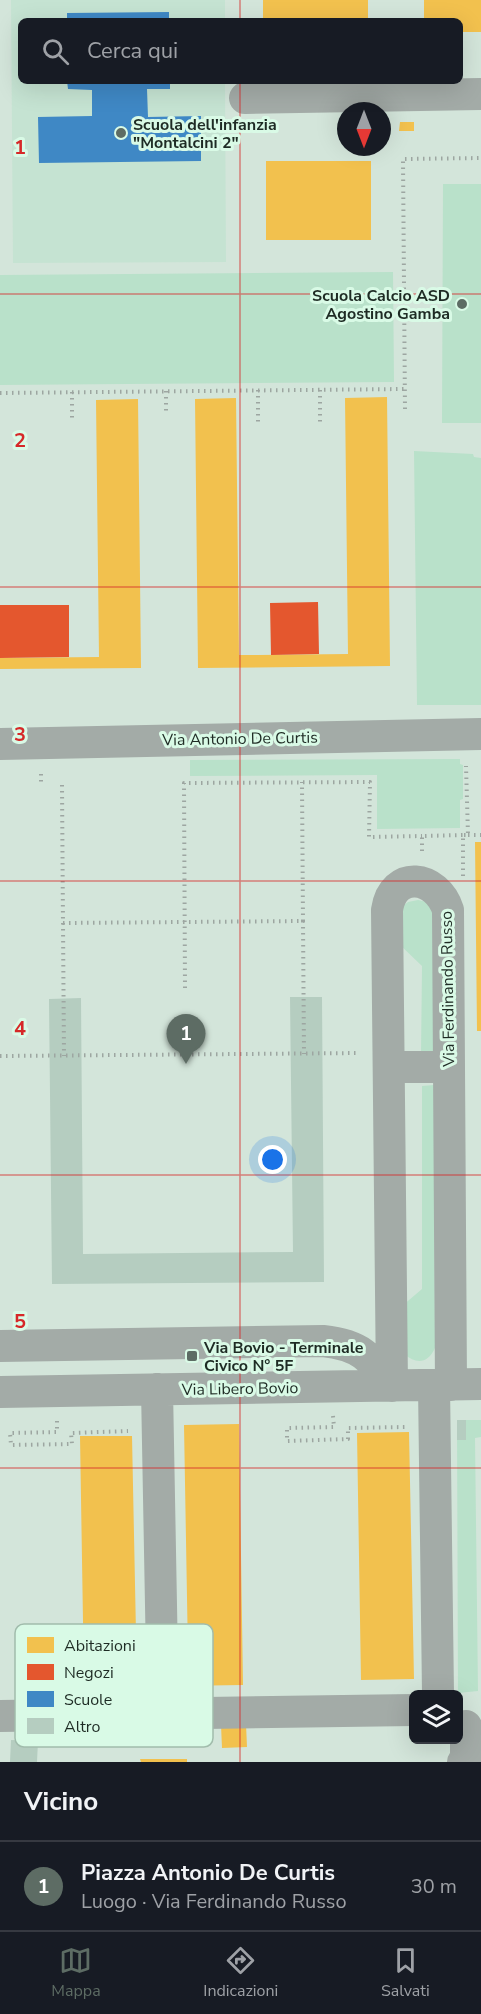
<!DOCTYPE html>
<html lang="it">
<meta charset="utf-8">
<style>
:root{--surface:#171b24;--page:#242831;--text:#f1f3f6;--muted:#9ea1a6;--line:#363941;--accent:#5d6c64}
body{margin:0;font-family:"Nunito Sans",sans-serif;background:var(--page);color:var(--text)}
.controls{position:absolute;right:18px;bottom:18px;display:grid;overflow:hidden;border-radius:9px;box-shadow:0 6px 24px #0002}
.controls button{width:54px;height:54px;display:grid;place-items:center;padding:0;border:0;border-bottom:2px solid var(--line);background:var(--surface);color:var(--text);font:30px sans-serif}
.compass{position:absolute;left:337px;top:102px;width:54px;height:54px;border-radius:50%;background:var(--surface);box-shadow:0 6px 24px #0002;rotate:180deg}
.you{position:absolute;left:273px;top:1160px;width:21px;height:21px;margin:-15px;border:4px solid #fff;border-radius:50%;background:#1a73e8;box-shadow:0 0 0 9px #1a73e833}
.badge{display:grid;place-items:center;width:39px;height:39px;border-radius:50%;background:var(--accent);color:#fff;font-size:20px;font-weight:700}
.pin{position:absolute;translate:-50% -50px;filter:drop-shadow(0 2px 3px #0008)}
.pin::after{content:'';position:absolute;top:32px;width:21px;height:18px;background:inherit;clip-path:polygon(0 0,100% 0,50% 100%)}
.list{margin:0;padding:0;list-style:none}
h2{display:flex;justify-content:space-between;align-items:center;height:78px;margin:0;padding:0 24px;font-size:26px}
h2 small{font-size:20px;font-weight:400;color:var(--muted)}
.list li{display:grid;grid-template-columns:39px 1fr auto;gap:18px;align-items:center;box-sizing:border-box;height:90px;padding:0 24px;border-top:2px solid var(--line)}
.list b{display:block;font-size:22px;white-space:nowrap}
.list p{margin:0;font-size:20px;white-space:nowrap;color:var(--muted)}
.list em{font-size:20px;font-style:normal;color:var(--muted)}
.icon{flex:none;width:33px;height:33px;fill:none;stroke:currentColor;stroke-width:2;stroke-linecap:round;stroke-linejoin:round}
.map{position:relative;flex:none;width:481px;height:1762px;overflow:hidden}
.search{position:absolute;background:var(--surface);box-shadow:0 6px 24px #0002;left:18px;right:18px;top:18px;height:66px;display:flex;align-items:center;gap:15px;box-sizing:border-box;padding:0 21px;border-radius:9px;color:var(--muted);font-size:22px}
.sheet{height:168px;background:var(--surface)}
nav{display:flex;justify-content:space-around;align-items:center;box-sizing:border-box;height:84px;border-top:2px solid var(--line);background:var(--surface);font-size:16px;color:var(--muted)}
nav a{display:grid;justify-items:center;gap:3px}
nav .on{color:var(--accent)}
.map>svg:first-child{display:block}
.built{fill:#c5e3d2}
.green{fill:#b9e1ca}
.homes{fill:#f2c14e}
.shops{fill:#e4572e}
.schools{fill:#3f88c5}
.building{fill:#b5cdc0}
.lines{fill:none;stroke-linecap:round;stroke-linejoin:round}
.path{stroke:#9da6a1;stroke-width:4;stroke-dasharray:1.5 4.5;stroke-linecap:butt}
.minor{stroke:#a3aba7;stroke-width:32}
.grid{fill:none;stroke:#d62828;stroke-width:1.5;stroke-opacity:0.55}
.poi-dot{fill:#5d6c64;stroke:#d9fae6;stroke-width:2}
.labels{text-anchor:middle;stroke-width:6;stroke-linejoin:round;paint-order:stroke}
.poi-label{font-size:16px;font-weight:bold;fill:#1e2b24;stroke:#d9fae6;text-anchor:start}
.street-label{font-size:16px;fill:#1e2b24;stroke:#d9fae6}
.key{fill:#d9fae6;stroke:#a1bcac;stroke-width:1.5}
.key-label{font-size:16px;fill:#1e2b24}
.grid-label{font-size:20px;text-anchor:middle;font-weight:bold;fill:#d62828;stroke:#d9fae6;stroke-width:6;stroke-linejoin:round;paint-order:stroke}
</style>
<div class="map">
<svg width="481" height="1762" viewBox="0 0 481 1762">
<rect width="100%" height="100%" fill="#d3e5da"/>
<path class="built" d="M 11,0 L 225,0 L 225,21 L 21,21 L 21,81 L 225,81 L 226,262 L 13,263 Z"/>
<path class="green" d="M 443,184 L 481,184 L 481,423 L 442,423 Z
M 393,272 L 394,382 L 0,385 L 0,275 Z
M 414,451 L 473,454 L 474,457 L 481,458 L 481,705 L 417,705 Z
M 460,759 L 460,764 L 463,765 L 463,799 L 460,800 L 460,828 L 377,829 L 377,775 L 190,776 L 190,760 Z
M 418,900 L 427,902 L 435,910 L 434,1057 L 421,1056 L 422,966 L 398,943 L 398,910 L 408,902 Z
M 434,1085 L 435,1348 C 428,1363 417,1365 404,1354 L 402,1306 L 422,1289 L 422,1086 Z
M 457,1420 L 481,1420 L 481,1437 L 475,1438 L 478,1691 L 458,1693 Z"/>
<path class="homes" d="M 263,0 L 368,0 L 368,21 L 263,21 Z
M 424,0 L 481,0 L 481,32 L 460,32 L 460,21 L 424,21 Z
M 400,122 L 414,122 L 414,131 L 399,131 Z
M 266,161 L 371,161 L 371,240 L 266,240 Z
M 387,397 L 390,666 L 198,668 L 195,399 L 236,398 L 239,655 L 258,655 L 348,654 L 345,398 Z
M 138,399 L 141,668 L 0,669 L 0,658 L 99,657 L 96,400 Z
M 475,842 L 481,842 L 481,1031 L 477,1031 Z
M 239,1424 L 243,1685 L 178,1686 L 178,1655 L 188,1655 L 184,1425 Z
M 409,1432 L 414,1679 L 361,1680 L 357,1433 Z
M 80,1436 L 132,1436 L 137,1683 L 84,1683 Z
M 246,1724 L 247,1747 L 222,1748 L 221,1725 Z
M 140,1759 L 187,1759 L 187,1762 L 141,1762 Z"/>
<path class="shops" d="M 318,602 L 319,654 L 271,655 L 270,603 Z
M 0,605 L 69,605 L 69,657 L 0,658 Z"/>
<path class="schools" d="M 169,12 L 169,21 L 67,21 L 67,13 Z
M 67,81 L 170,81 L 170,89 L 147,89 L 148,117 L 201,116 L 201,161 L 39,163 L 38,117 L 92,116 L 92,90 L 68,89 Z"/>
<path class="building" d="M 290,997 L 322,997 L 324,1282 L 52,1284 L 49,999 L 81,998 L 83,1254 L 293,1252 Z
M 457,1420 L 466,1420 L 466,1440 L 457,1440 Z
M 11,1740 L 38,1741 L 37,1762 L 10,1762 Z"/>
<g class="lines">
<path class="path" d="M 258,390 L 258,425
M 320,390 L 320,424
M 166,391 L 166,413
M 72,392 L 72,420
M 0,393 L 404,389
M 405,409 L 403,159 L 481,158
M 41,774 L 41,785
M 62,785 L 63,923 L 303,921 L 302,782
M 468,835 L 481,835
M 422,851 L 422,836 L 463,835
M 463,876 L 463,835 L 468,835 L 466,766
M 303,921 L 304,1054
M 63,923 L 64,1056
M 185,988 L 184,783 L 370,782 L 369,837 L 422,836
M 185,1044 L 185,1055
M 0,1056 L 359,1053
M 333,1416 L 334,1427 L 287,1428 L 287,1441 L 348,1439 L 348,1428 L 405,1427
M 57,1421 L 57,1432 L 10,1433 L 11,1445 L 72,1444 L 71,1433 L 128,1431"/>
<path class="minor" d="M 245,98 L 481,94
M 0,744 L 481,734
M 389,1067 L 448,1067
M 0,1346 L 323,1341 C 361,1345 370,1357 392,1386
M 434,1385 L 438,1694
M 392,1386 L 387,910 C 393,869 437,875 448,910 L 451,1385
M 157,1389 L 163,1713
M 0,1392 L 481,1384
M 0,1716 L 414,1710
M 463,1762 L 466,1758 L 466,1726"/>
</g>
<path class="grid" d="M 240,0 L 240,21M 240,81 L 240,1762M 0,294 L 481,294M 0,587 L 481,587M 0,881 L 481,881M 0,1175 L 481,1175M 0,1468 L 481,1468"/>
<g class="poi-dot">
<circle cx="121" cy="133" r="6"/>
<circle cx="462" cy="304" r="6"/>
<rect x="186" y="1350" width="12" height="12" rx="3"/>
</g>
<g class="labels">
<g class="poi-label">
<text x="133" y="130">Scuola dell'infanzia<tspan x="133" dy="18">"Montalcini 2"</tspan></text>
<text x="450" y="301" text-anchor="end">Scuola Calcio ASD<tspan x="450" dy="18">Agostino Gamba</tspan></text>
<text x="204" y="1353">Via Bovio - Terminale<tspan x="204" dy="18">Civico N° 5F</tspan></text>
</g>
<g class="street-label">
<text transform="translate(240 738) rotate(-1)" y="6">Via Antonio De Curtis</text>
<text transform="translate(447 989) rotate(-91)" y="6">Via Ferdinando Russo</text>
<text transform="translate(240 1388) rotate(-1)" y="6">Via Libero Bovio</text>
</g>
</g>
<rect x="15" y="1624" width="198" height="123" rx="9" class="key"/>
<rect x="27" y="1637" width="27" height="16" fill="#f2c14e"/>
<rect x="27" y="1664" width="27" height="16" fill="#e4572e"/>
<rect x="27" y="1691" width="27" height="16" fill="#3f88c5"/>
<rect x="27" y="1718" width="27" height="16" fill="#b5cdc0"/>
<g class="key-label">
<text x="64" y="1651">Abitazioni</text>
<text x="64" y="1678">Negozi</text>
<text x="64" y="1705">Scuole</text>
<text x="64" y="1732">Altro</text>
</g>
<g class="grid-label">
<text x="20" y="154">1</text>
<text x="20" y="447">2</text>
<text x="20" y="741">3</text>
<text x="20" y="1035">4</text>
<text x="20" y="1328">5</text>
</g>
</svg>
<div class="controls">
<button><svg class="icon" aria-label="layers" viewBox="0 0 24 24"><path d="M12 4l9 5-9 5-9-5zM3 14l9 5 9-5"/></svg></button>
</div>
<svg class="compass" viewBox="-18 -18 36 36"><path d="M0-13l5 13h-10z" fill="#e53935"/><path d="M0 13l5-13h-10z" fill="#9ea1a6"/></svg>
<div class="you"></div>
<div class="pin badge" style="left:186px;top:1064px">1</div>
<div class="search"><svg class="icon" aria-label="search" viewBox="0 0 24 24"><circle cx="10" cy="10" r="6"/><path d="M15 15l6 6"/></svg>Cerca qui</div>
</div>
<section class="sheet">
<h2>Vicino<small></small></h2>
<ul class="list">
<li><span class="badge">1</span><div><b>Piazza Antonio De Curtis</b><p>Luogo · Via Ferdinando Russo</p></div><em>30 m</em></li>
</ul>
</section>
<nav>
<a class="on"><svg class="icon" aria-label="map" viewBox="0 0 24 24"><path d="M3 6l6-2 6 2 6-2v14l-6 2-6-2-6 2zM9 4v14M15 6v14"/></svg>Mappa</a>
<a><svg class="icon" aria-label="directions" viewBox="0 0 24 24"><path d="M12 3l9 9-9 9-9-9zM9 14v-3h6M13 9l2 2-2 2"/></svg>Indicazioni</a>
<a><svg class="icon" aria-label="saved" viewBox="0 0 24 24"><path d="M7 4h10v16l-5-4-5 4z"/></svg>Salvati</a>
</nav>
